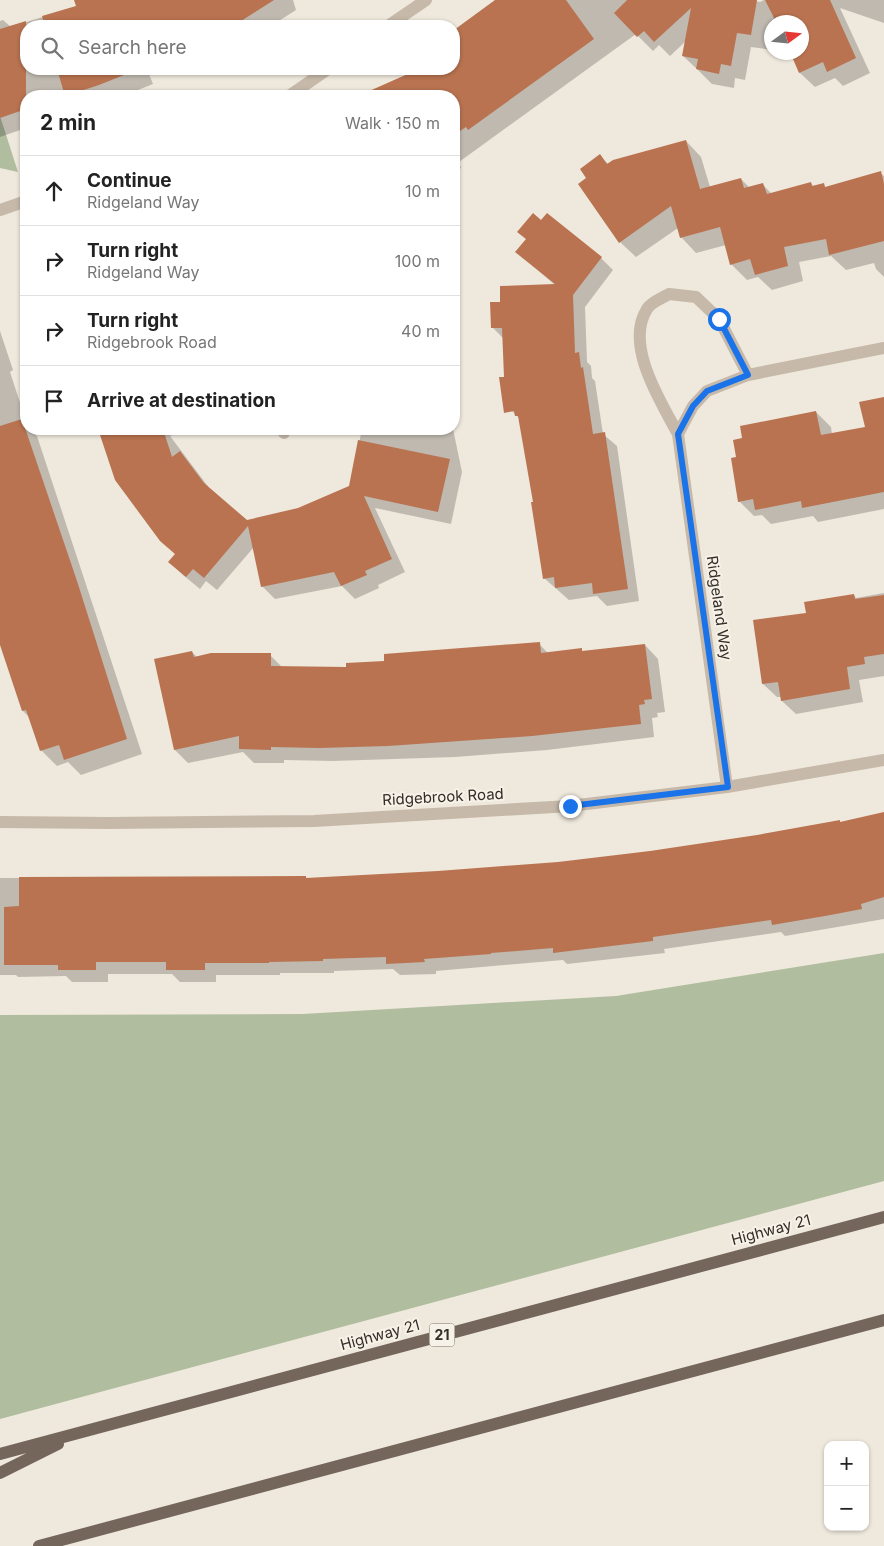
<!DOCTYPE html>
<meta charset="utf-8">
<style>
:root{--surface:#fff;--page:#f6f6f6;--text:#222;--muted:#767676;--line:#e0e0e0}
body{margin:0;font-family:Inter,sans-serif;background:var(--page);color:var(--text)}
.controls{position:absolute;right:15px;bottom:15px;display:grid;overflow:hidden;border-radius:10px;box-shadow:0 1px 4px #0004}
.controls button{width:45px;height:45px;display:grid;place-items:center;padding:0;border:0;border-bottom:1px solid var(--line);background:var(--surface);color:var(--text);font:25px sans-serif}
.compass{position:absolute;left:764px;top:15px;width:45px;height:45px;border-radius:50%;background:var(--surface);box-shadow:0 1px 4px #0004;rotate:75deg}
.stop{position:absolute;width:15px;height:15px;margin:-11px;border:4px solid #1a73e8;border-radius:50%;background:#fff}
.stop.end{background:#1a73e8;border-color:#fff;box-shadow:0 1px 5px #0008}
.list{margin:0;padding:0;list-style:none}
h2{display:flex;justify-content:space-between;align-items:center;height:65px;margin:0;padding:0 20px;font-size:21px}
h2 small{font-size:16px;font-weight:400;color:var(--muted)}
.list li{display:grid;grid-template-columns:32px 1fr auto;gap:15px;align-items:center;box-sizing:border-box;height:70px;padding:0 20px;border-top:1px solid var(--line)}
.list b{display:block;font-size:19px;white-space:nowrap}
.list p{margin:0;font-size:16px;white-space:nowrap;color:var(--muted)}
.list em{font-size:16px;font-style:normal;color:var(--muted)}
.icon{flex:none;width:28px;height:28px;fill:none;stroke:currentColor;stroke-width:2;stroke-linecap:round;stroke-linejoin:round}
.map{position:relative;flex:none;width:884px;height:1546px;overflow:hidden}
.search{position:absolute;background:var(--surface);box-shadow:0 1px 4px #0004;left:20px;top:20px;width:440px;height:55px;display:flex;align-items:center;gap:12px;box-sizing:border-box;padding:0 18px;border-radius:20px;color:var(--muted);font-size:19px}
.panel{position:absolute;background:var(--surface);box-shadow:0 1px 4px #0004;left:20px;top:90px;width:440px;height:345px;border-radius:20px}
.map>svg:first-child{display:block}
.green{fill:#b0bd9e}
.shadow{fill:#0003}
.building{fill:#b97350}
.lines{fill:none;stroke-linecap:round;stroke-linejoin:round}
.minor{stroke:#c6b9a9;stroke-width:12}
.major{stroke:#75665b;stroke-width:12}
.route{stroke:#1a73e8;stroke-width:6}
.labels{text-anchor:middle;stroke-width:4;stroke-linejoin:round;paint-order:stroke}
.shield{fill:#f7f2e8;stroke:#6e6862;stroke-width:1}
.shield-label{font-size:14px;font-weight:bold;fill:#342d28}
.street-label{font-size:15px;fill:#342d28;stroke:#f7f2e8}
</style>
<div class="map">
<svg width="884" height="1546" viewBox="0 0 884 1546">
<rect width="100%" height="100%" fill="#efe8dc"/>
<path class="green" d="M 0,116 L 18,172 L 0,168 Z
M 884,953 L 884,1181 L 0,1419 L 0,1015 L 303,1014 L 616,996 Z"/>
<path class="shadow" d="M 77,0 L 293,0 L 296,10 L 271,26 L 26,26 L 26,69 L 147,69 L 153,84 L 123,96 L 26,96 L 26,128 L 0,137 L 0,21 L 3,20 L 11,27 L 78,6 Z
M 498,0 L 750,0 L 760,2 L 764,0 L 884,0 L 884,23 L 840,8 L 870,73 L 843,86 L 835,78 L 815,87 L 800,73 L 791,52 L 802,52 L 802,22 L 772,22 L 772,50 L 751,47 L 745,80 L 735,78 L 734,88 L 712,84 L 698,70 L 683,56 L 686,41 L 670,56 L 659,45 L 653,51 L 636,34 L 459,162 L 461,168 L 454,172 L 454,96 L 365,96 L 365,94 L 422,69 L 454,69 L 454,32 Z
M 686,141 L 701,157 L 710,187 L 741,179 L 750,188 L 762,184 L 772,194 L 811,183 L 814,187 L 823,185 L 826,188 L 880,173 L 884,176 L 884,277 L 876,269 L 874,263 L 846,270 L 831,256 L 799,262 L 803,281 L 772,290 L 758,277 L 747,280 L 731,264 L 726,245 L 696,253 L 681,237 L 678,228 L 636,257 L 620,242 L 588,178 L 600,156 L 608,164 Z
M 541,221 L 601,258 L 613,270 L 585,307 L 587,362 L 591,366 L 592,378 L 595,381 L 603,434 L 617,446 L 639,601 L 607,606 L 597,596 L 569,600 L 544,578 L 535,503 L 520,419 L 503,402 L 505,378 L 504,339 L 493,328 L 502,303 L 555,285 L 517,252 L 527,240 L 519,232 Z
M 0,331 L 13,370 L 10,372 L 26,421 L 26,429 L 30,429 L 37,436 L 142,754 L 81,775 L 68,762 L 57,766 L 41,750 L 30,718 L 23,711 L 0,642 Z
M 884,398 L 884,509 L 818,522 L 813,516 L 771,524 L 762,515 L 754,516 L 739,501 L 737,458 L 744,439 L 816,412 L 831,427 L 832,434 L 866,428 Z
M 99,429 L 191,429 L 170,436 L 213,493 L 246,522 L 299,509 L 350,487 L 362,429 L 453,429 L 462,472 L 451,524 L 375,508 L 405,572 L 378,585 L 379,588 L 355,599 L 342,586 L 275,599 L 262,586 L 254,547 L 217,590 L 206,581 L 200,589 L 183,575 L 170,562 L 176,555 L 117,480 Z
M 884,593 L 884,676 L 859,680 L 863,702 L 796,714 L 782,701 L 782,697 L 777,697 L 763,684 L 754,621 L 807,614 L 854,595 L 856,598 Z
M 539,644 L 549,654 L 581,650 L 584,652 L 645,645 L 658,659 L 665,712 L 657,713 L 658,717 L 652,718 L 654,737 L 547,750 L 455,757 L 333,761 L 284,760 L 284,763 L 254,763 L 243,752 L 188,763 L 175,750 L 192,652 L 198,658 L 270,655 L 282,667 L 347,668 Z
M 884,814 L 884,919 L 785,936 L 781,932 L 664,949 L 665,953 L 567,964 L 563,960 L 436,971 L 436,974 L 400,975 L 393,969 L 334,971 L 334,973 L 280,973 L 280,975 L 216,975 L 216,982 L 180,982 L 172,974 L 108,974 L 108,982 L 72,982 L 66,976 L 18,977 L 16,975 L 0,975 L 0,878 L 306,877 L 307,879 L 438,872 L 558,863 L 650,852 L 840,823 Z"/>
<path class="building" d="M 74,0 L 274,0 L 233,26 L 45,26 L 42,16 L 76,6 Z
M 495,0 L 566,0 L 594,39 L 468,130 L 466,127 L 454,135 L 454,96 L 358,96 L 419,69 L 454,69 L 454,30 Z
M 627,0 L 757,0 L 751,35 L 737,33 L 731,66 L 721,64 L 719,74 L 696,69 L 698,59 L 682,56 L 691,8 L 654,42 L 644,31 L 637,37 L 614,13 Z
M 765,0 L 830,0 L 856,58 L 827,72 L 823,62 L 799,73 L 790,52 L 802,52 L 802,22 L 776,22 Z
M 26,21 L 26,109 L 0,118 L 0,29 Z
M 57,69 L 139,69 L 99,85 L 65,96 Z
M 686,140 L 700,189 L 741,178 L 744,188 L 763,183 L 767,194 L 811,182 L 812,186 L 824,183 L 825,187 L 881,171 L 884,184 L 884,241 L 829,255 L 826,239 L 784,247 L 788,266 L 755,275 L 750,259 L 730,265 L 720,227 L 680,238 L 671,206 L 619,243 L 578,184 L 586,178 L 580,169 L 600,154 L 607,164 L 613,160 Z
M 533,213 L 541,220 L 547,213 L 602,257 L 573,295 L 575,353 L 579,352 L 581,368 L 583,367 L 593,434 L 605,432 L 628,589 L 593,594 L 592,583 L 555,588 L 554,577 L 543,579 L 531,502 L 533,502 L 518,416 L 515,416 L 514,411 L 504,413 L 499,377 L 504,377 L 502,328 L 491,328 L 490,302 L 500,302 L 500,286 L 555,284 L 515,252 L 526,239 L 517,232 Z
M 884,397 L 884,492 L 802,508 L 801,501 L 755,510 L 753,499 L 738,502 L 731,458 L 736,457 L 733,440 L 742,438 L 740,426 L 816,411 L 821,435 L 865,427 L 859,402 Z
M 22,419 L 77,581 L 127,739 L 64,760 L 59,745 L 40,751 L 26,710 L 22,711 L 0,645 L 0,426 Z
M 98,429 L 163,429 L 172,457 L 180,451 L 204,483 L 247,520 L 298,508 L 349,486 L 358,440 L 450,459 L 438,512 L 364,496 L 392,559 L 365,571 L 367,575 L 341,586 L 334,572 L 261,587 L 248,526 L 204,578 L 193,569 L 186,577 L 168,562 L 175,554 L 160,541 L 115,480 Z
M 854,594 L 855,599 L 884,595 L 884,654 L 864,657 L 865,664 L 847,667 L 850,689 L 781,701 L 778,682 L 762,684 L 753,620 L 806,613 L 804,602 Z
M 540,642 L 541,653 L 582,648 L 582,651 L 645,644 L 652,699 L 644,700 L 645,704 L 639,705 L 641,724 L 532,736 L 388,746 L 319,748 L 271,747 L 271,750 L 239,749 L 239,736 L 174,750 L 154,659 L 192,651 L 194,657 L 211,653 L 271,653 L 271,666 L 346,667 L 346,663 L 384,661 L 384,654 Z
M 884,812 L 884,897 L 861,904 L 862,909 L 825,916 L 772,925 L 771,920 L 653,937 L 653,941 L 553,953 L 553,948 L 491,953 L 491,954 L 424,959 L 425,962 L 386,964 L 386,957 L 323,959 L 323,961 L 269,962 L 269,963 L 205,963 L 205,970 L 166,970 L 166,962 L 96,962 L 96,970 L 58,970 L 58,965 L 4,965 L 4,907 L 19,906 L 19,877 L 306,876 L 306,878 L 438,871 L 558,862 L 650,851 L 757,835 L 840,820 L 840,822 Z"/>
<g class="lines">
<path class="minor" d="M 388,26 L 426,0
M 289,96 L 328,69
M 0,210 L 26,201
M 281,429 L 284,433
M 678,434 C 661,402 624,345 647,309 C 651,302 663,298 669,294 L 696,297 L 719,319 L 748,375
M 727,787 L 678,434 L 693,406 L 707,391 L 748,375 L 884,348
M 0,822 L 108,823 L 314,821 L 570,806 L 727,787 L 884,760"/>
<path class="major" d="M 0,1454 L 884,1217
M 0,1473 L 58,1444
M 39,1546 L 884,1320"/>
</g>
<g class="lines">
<path class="route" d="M 570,806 L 728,787 L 678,434 L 693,406 L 707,391 L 748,375 L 719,319"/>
</g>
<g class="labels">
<rect class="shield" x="429.5" y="1323.5" width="25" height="23" rx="4"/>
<g class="shield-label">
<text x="442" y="1340">21</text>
</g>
<g class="street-label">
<text transform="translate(719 608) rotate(82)" y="5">Ridgeland Way</text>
<text transform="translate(443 797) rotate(-3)" y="5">Ridgebrook Road</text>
<text transform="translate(771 1230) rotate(-15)" y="5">Highway 21</text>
<text transform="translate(380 1335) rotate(-15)" y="5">Highway 21</text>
</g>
</g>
</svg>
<div class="controls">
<button>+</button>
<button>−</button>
</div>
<svg class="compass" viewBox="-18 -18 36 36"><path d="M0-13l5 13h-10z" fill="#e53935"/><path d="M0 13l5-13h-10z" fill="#767676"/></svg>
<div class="stop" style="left:719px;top:319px"></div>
<div class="stop end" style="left:570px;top:806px"></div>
<div class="search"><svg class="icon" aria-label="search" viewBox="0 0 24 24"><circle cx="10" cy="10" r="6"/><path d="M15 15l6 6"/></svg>Search here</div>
<section class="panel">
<h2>2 min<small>Walk · 150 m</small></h2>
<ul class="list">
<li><svg class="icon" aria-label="ahead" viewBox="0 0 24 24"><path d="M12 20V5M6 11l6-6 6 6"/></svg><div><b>Continue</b><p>Ridgeland Way</p></div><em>10 m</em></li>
<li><svg class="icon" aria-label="right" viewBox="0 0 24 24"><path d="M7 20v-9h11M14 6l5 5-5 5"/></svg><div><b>Turn right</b><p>Ridgeland Way</p></div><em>100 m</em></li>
<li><svg class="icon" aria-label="right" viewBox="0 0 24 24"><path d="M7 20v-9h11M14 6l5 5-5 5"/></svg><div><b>Turn right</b><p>Ridgebrook Road</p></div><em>40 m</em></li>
<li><svg class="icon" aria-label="arrive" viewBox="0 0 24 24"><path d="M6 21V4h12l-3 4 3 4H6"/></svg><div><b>Arrive at destination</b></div></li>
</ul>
</section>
</div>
